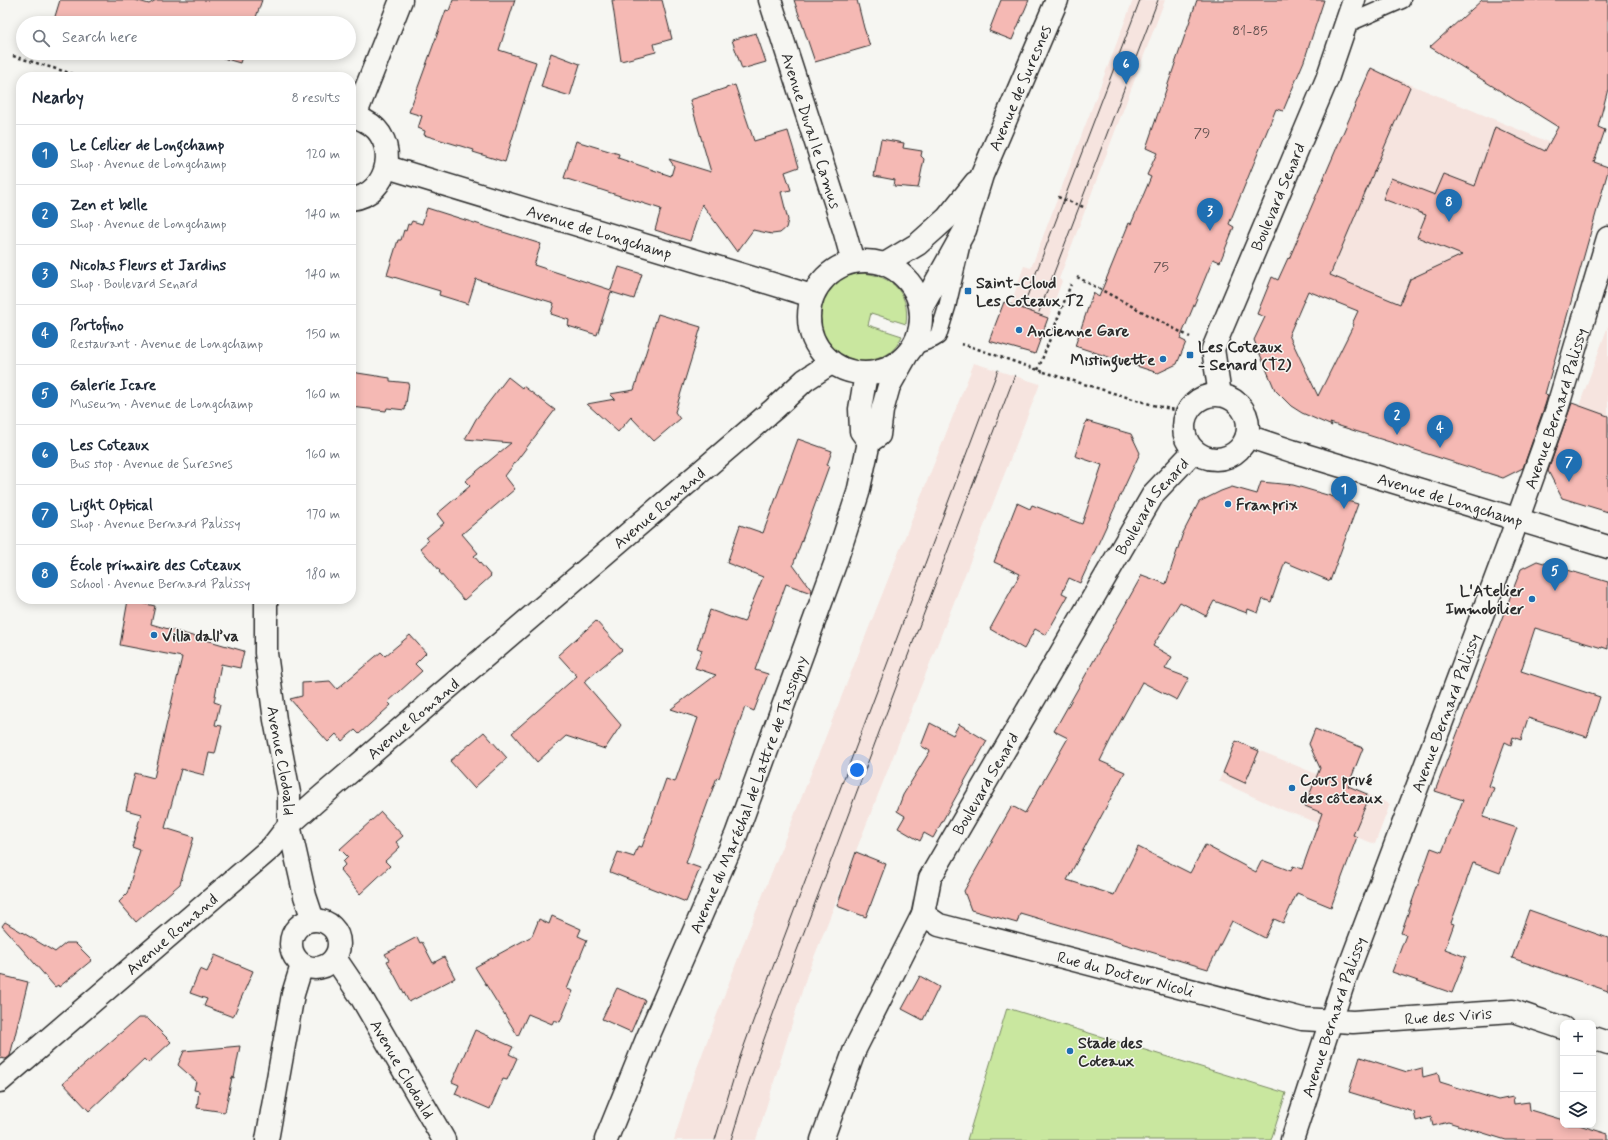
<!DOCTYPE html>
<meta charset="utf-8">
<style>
:root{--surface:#fff;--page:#f6f6f7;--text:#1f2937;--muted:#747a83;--line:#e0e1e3;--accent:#1f6fb2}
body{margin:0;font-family:Mynerve,sans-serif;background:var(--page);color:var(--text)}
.controls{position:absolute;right:12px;bottom:12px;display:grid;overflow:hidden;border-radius:8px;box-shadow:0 2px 10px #0003}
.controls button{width:36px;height:36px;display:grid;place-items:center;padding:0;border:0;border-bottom:1px solid var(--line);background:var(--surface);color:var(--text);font:20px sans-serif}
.you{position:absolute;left:857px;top:770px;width:14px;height:14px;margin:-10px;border:3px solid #fff;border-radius:50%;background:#1a73e8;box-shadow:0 0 0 6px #1a73e833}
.badge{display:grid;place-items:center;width:26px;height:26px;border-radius:50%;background:var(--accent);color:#fff;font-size:13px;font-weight:700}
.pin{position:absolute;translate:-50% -33px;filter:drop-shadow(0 1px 2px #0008)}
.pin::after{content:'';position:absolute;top:21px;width:14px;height:12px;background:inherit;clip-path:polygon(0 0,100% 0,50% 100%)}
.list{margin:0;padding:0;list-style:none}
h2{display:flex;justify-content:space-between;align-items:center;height:52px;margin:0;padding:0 16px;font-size:17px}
h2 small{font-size:13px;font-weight:400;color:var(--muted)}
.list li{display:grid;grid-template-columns:26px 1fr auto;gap:12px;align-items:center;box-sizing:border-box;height:60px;padding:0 16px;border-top:1px solid var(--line)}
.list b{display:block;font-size:15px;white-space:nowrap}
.list p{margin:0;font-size:13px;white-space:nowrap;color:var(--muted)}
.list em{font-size:13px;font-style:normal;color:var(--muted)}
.icon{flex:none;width:22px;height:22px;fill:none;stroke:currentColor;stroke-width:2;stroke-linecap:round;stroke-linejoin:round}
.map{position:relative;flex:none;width:1608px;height:1140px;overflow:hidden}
.search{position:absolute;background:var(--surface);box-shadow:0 2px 10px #0003;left:16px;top:16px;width:340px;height:44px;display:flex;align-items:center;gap:10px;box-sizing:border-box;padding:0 14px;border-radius:22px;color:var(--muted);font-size:15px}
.panel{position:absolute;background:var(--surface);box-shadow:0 2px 10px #0003;left:16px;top:72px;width:340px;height:532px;border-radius:16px}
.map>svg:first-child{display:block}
.built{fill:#f6e4df}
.park{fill:#c9e79f;stroke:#7a8965}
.building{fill:#f5b9b4;stroke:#2b2b2b;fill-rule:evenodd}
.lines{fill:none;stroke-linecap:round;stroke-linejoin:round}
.service-casing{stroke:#2b2b2b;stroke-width:19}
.minor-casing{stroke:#2b2b2b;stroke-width:25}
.tertiary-casing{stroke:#2b2b2b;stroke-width:25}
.path{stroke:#2b2b2b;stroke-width:2.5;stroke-dasharray:3 3;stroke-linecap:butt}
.service{stroke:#f6f6f2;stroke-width:16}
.minor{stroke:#f6f6f2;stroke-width:22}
.tertiary{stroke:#f6f6f2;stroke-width:22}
.tram{stroke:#2b2b2b;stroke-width:1}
.path-bridge{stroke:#2b2b2b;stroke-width:2.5;stroke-dasharray:3 3;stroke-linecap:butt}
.poi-dot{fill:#1f6fb2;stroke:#f6f6f2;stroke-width:1.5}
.labels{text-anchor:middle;stroke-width:3;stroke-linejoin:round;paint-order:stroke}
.number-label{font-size:14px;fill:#5e4e4d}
.street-label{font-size:16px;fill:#2b2b2b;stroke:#f6f6f2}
.poi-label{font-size:16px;font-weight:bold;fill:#2b2b2b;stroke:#f6f6f2;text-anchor:start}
</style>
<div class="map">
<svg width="1608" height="1140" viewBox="0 0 1608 1140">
<rect width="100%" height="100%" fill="#f6f6f2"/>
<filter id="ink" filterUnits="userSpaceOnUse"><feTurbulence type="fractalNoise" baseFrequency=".025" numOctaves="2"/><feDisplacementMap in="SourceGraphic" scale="8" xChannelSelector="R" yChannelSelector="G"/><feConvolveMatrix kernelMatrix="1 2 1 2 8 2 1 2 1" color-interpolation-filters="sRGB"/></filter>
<g filter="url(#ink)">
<path class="built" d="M 1133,0 L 1165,0 L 1059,279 L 1062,281 L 1035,354 L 997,343 L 1024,266 L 1031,268 Z
M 1371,68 L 1608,167 L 1608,171 L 1547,385 L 1286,283 L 1281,274 Z
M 1608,326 L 1608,416 L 1579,406 Z
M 974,363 L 1040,384 L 807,975 L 756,1140 L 674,1140 L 691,1084 L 746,937 Z
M 1236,741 L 1390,804 L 1375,844 L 1280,809 L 1219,781 Z"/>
<path class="park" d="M 855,273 C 887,272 911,290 906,324 L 871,313 L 868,325 L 902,336 C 896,350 887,357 872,360 C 829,370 803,314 833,284 C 840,278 848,276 855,273 Z
M 1007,1008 L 1286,1093 L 1271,1140 L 967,1140 Z"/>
<path class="building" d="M 60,0 L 135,0 L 149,4 L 156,0 L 262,0 L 254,23 L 53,23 Z
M 453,0 L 515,0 L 499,50 L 536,62 L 505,162 L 473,152 L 474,150 L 424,135 L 425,131 L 418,128 L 422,116 L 409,112 L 446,10 L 449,11 Z
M 612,0 L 662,0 L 672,39 L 654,44 L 656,52 L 621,61 Z
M 794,0 L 857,0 L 864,28 L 870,46 L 815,62 Z
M 1001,0 L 1029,0 L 1012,40 L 989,31 Z
M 1197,0 L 1324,0 L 1304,61 L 1283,111 L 1276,109 L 1229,224 L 1234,227 L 1220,262 L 1213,259 L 1180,339 L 1186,342 L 1177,364 L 1158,373 L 1075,346 L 1093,293 L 1099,297 L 1129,223 L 1131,224 L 1151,177 L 1147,175 L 1157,153 L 1146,148 Z
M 1482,0 L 1608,0 L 1608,89 L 1598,127 L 1605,130 L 1594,162 L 1608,167 L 1608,171 L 1545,394 L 1548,395 L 1545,405 L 1523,468 L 1503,478 L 1330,423 L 1332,426 L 1302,413 L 1291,406 L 1275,390 L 1254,340 L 1265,317 L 1257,314 L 1272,277 L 1278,280 L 1288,258 L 1289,259 L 1371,68 L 1410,87 L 1330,275 L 1400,304 L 1410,279 L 1462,255 L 1417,237 L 1426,215 L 1383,199 L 1391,178 L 1435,195 L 1444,174 L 1475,186 L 1495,127 L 1545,151 L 1558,127 L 1430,47 ZM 1308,291 L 1358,311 L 1352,324 L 1354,324 L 1318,396 L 1289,335 Z
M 756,33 L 766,62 L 742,69 L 732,40 Z
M 206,53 L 243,53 L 240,63 Z
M 551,53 L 580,64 L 570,96 L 541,87 Z
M 735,85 L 754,141 L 788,131 L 799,167 L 785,172 L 791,190 L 781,192 L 788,220 L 786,228 L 780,233 L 772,234 L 753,230 L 737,252 L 702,204 L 690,241 L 655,230 L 661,209 L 564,178 L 576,141 L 619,154 L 618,158 L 671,176 L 674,166 L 669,159 L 711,172 L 690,100 Z
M 881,139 L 904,143 L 903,148 L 922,151 L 921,156 L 924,159 L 918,188 L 894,186 L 895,180 L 874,176 Z
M 427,208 L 541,244 L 534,265 L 611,290 L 619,267 L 642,274 L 634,299 L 611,292 L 597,335 L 568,326 L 569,320 L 551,314 L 554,303 L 476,279 L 468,304 L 439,295 L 440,291 L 387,275 L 398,240 L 401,240 L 404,230 L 406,231 L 408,224 L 410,225 L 412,221 L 422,224 Z
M 1004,302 L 1048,318 L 1035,354 L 989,341 Z
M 658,314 L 701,327 L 675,412 L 680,419 L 654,441 L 631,417 L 618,432 L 587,404 L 615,399 L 610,394 L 634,390 Z
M 351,372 L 390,378 L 390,381 L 409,383 L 405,410 L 387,408 L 386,411 L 351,407 Z
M 508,377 L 522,388 L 523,386 L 555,410 L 505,476 L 515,489 L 462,534 L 478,553 L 474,556 L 491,576 L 464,600 L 439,572 L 440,571 L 420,548 L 428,541 L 426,538 L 444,523 L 437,514 L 470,486 L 465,481 L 511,443 L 465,439 L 476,419 Z
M 1572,403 L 1608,416 L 1608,512 L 1562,498 L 1548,471 Z
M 1086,421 L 1131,434 L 1140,453 L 1080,583 L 1069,578 L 1062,593 L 1068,596 L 1046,635 L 1035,629 L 1024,649 L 990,629 L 1020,574 L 994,562 L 1017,503 L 1030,509 L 1032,505 L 1082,524 L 1102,465 L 1075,456 Z
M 798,439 L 832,451 L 827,465 L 829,466 L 793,565 L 812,591 L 811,593 L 786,584 L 755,670 L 768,674 L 754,711 L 745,707 L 719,778 L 717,777 L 686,863 L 700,868 L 686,902 L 610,872 L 618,852 L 634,857 L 638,846 L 642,847 L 666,779 L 675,782 L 698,718 L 671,709 L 716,675 L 695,668 L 702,650 L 697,648 L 710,610 L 744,622 L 763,577 L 727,563 L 740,525 L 763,533 Z
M 1261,482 L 1293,485 L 1358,504 L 1330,581 L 1285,562 L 1271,602 L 1263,599 L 1258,613 L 1248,609 L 1247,613 L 1214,601 L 1206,616 L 1180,602 L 1153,646 L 1172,657 L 1165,669 L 1189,678 L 1177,700 L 1142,682 L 1114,733 L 1100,761 L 1125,772 L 1067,880 L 1114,895 L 1138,847 L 1190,873 L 1205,845 L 1256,872 L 1262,860 L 1291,871 L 1293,866 L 1302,869 L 1322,813 L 1305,806 L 1320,768 L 1309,744 L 1315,729 L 1363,748 L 1348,786 L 1367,794 L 1366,799 L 1368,800 L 1353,835 L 1357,837 L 1331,907 L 1297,893 L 1283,923 L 1274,919 L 1265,938 L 1232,921 L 1208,969 L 1020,913 L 1017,923 L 971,910 L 964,891 L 1012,806 L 1025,813 L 1068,738 L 1054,731 L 1142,575 L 1166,584 L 1183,533 L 1199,502 L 1221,491 L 1232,487 L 1257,494 Z
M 1537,561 L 1608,582 L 1608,649 L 1602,647 L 1602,648 L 1535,628 L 1521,671 L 1600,697 L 1587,737 L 1528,718 L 1521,740 L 1513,737 L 1511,745 L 1505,742 L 1489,786 L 1494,788 L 1483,817 L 1517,828 L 1500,873 L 1473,863 L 1451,923 L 1454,924 L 1445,949 L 1466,957 L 1452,993 L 1392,972 L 1406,935 L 1401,933 L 1431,848 L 1442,852 L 1463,800 L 1435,791 L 1521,569 Z
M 128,600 L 155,606 L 151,624 L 244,651 L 240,668 L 221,664 L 214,702 L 220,704 L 215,725 L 222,726 L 215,754 L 209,753 L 204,775 L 181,769 L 165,828 L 194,837 L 180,884 L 136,922 L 119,902 L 127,894 L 140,850 L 132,847 L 141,814 L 126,810 L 135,773 L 154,778 L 182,657 L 120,645 Z
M 596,621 L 622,650 L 584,682 L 621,725 L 605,749 L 566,736 L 537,762 L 512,733 L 577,676 L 558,655 Z
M 410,635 L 426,653 L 415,664 L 422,671 L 388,702 L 391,705 L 359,734 L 355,730 L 342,741 L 336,734 L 328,742 L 290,699 L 302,696 L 302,683 L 330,681 L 337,689 L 381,652 L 385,656 Z
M 930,723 L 953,735 L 959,724 L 987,741 L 933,838 L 924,833 L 920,841 L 898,828 L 905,816 L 897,811 L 903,795 L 930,751 L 921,746 Z
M 484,732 L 507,758 L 474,788 L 450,761 Z
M 1236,741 L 1259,751 L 1245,783 L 1223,773 Z
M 381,812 L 403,836 L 396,842 L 400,847 L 385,861 L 390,866 L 360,894 L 340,870 L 345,865 L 343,862 L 348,857 L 340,849 Z
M 856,852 L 886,864 L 866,917 L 837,906 Z
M 1529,910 L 1608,938 L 1608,991 L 1512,958 Z
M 552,916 L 581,929 L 578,936 L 587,940 L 567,989 L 573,991 L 560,1022 L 554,1020 L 552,1024 L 528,1014 L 518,1036 L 475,967 L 532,936 L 539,919 L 549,924 Z
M 5,922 L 55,952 L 66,943 L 75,943 L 92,960 L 59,987 L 58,985 L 55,987 L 2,926 Z
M 417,937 L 420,943 L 422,942 L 433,963 L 444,957 L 455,978 L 409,1002 L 387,961 L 389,960 L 385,954 Z
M 215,955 L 253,971 L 233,1017 L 204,1006 L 207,999 L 190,993 L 200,969 L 207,972 Z
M 0,975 L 28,982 L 10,1056 L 6,1059 L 0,1058 Z
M 920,976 L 939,987 L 923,1020 L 902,1009 Z
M 617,988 L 645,1000 L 631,1032 L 602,1019 Z
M 138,1018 L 147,1018 L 171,1042 L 148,1063 L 144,1059 L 89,1111 L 63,1083 Z
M 475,1030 L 513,1047 L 509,1054 L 517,1058 L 507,1080 L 503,1079 L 490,1109 L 455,1094 L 459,1085 L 452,1082 Z
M 240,1046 L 234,1078 L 232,1077 L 225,1112 L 197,1108 L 199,1091 L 194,1090 L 196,1081 L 178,1065 L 184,1051 Z
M 1360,1057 L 1407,1072 L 1422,1068 L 1423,1077 L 1438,1073 L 1440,1082 L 1498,1100 L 1513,1097 L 1514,1104 L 1529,1102 L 1530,1110 L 1563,1120 L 1563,1125 L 1579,1125 L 1608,1134 L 1608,1140 L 1506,1140 L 1448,1122 L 1433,1126 L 1431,1117 L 1416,1121 L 1414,1112 L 1349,1092 Z"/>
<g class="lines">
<g class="service-casing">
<path id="service" d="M 1347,24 L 1402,0
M 914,346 L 933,339 L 938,336 L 947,307 L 961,247"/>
</g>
<g class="minor-casing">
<g id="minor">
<path id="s1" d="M 770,0 L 845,233 L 853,262"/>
<path d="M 351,116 C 356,116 361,119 365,121 C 401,139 390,195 351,199"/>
<path d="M 355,116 L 401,0"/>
<path id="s2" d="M 387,167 L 812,296"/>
<circle cx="865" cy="317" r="56"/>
<path d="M 885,264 L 918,244 L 947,218 L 975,183"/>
<path id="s3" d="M 921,309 L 965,230 L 982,175 L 1057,0"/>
<path d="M 866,374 L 860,409 L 861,431 L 869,442"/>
<path id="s4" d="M 266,599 L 266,653 L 275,720 L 289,793 L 289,825 L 305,896 L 313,920"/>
<path id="s5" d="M 923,914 L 939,925 L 1302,1019 L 1353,1022 L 1513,1011 L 1563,1028"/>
<circle cx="315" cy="944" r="24"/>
<path id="s6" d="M 335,958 L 360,995 L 444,1140"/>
<path d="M 1593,1038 L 1608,1043"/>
<path id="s7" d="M 0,1081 L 272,847 L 289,825 L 315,802 L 774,409 L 805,380 L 831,363"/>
<path d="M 267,1140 L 293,994 L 302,965"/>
<path id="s8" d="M 606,1140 L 647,1039 L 736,835 L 835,564 L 858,493 L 869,442 L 879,435 L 882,411 L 889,386 L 906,356"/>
<path id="s9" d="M 822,1140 L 855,1049 L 923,914 L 930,878 L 1154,493 L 1194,451"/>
<path id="s10" d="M 1292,1140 L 1343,984 L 1508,546 L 1557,409 L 1608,238"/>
</g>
</g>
<g class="tertiary-casing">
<g id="tertiary">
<path id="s11" d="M 1220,395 L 1213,349 L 1327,79 L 1354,0"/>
<circle cx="1216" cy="427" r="32"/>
<path id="s12" d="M 1247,436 L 1292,451 L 1608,547"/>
</g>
</g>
<path class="path" d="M 13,56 L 83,77
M 1058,197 L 1086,208
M 1077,277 L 1190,337
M 961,344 L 972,347
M 1038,370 L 1071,284
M 1044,372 L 1153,405 L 1188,413"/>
<use href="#service" class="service"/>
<use href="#minor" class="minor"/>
<use href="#tertiary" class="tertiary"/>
<path class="tram" d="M 1023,307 L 1140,0
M 1039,312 L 1158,0
M 715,1140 L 740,1057 L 771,972 L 998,370
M 731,1140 C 759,1044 797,952 832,858 C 892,697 953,536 1015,375"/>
<path class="path-bridge" d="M 972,347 L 1044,372"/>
</g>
</g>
<g class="poi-dot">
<rect x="964" y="287" width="8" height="8" rx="2"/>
<circle cx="1019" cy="330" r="4"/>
<rect x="1186" y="351" width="8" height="8" rx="2"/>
<circle cx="1163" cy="359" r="4"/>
<circle cx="1228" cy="504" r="4"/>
<circle cx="1532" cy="599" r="4"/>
<circle cx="154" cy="635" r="4"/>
<circle cx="1292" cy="788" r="4"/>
<circle cx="1070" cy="1051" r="4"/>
</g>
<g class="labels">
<g class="number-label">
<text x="1250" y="35">81-85</text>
<text x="1202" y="137">79</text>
<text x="1161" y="271">75</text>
</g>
<g class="street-label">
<text dy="6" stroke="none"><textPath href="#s3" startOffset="243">Avenue de Suresnes</textPath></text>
<text dy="6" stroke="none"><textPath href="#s1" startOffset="137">Avenue Duval le Camus</textPath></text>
<text dy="6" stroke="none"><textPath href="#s11" startOffset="212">Boulevard Senard</textPath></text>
<text dy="6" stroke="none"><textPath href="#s2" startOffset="222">Avenue de Longchamp</textPath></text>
<text dy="6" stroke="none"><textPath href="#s10" startOffset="778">Avenue Bernard Palissy</textPath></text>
<text dy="6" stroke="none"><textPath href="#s12" startOffset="213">Avenue de Longchamp</textPath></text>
<text dy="6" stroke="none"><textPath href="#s9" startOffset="718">Boulevard Senard</textPath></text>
<text dy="6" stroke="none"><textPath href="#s7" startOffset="874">Avenue Romand</textPath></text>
<text dy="6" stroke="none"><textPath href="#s10" startOffset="454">Avenue Bernard Palissy</textPath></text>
<text dy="6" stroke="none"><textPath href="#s7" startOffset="550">Avenue Romand</textPath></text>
<text dy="6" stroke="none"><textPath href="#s4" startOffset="163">Avenue Clodoald</textPath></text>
<text dy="6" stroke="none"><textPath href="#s9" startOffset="394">Boulevard Senard</textPath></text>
<text dy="6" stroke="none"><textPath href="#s8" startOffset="374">Avenue du Maréchal de Lattre de Tassigny</textPath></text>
<text dy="6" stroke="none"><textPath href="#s7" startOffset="226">Avenue Romand</textPath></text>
<text dy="6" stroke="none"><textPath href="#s5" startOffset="212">Rue du Docteur Nicoli</textPath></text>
<text dy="6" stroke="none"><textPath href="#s5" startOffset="541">Rue des Viris</textPath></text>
<text dy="6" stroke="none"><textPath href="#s10" startOffset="130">Avenue Bernard Palissy</textPath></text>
<text dy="6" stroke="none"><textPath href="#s6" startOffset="130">Avenue Clodoald</textPath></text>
</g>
<g class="poi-label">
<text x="976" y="288">Saint-Cloud<tspan x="976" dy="18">Les Coteaux T2</tspan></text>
<text x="1027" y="336">Ancienne Gare</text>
<text x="1198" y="352">Les Coteaux<tspan x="1198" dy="18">- Senard (T2)</tspan></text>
<text x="1155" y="365" text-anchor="end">Mistinguette</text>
<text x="1236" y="510">Franprix</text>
<text x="1524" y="596" text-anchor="end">L'Atelier<tspan x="1524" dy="18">Immobilier</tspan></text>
<text x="162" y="641">Villa dall’va</text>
<text x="1300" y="785">Cours privé<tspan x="1300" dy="18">des côteaux</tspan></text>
<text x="1078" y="1048">Stade des<tspan x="1078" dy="18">Coteaux</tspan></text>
</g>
</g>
</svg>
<div class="controls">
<button>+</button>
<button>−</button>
<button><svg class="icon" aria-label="layers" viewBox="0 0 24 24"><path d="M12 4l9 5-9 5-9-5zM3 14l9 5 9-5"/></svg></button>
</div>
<div class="you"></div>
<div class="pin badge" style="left:1344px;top:509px">1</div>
<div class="pin badge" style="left:1397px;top:435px">2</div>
<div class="pin badge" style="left:1210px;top:231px">3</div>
<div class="pin badge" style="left:1440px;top:448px">4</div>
<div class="pin badge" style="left:1555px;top:591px">5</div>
<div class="pin badge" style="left:1126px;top:84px">6</div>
<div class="pin badge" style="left:1569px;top:482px">7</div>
<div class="pin badge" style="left:1449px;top:222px">8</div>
<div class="search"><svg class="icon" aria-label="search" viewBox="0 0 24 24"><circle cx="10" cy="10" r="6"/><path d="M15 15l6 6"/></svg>Search here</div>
<section class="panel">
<h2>Nearby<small>8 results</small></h2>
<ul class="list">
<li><span class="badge">1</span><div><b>Le Cellier de Longchamp</b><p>Shop · Avenue de Longchamp</p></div><em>120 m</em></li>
<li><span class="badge">2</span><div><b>Zen et belle</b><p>Shop · Avenue de Longchamp</p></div><em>140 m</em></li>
<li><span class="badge">3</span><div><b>Nicolas Fleurs et Jardins</b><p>Shop · Boulevard Senard</p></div><em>140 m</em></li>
<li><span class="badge">4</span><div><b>Portofino</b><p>Restaurant · Avenue de Longchamp</p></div><em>150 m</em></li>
<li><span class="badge">5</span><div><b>Galerie Icare</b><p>Museum · Avenue de Longchamp</p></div><em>160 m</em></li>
<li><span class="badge">6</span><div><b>Les Coteaux</b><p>Bus stop · Avenue de Suresnes</p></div><em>160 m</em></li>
<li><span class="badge">7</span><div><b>Light Optical</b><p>Shop · Avenue Bernard Palissy</p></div><em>170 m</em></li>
<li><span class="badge">8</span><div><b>École primaire des Coteaux</b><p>School · Avenue Bernard Palissy</p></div><em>180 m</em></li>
</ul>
</section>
</div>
